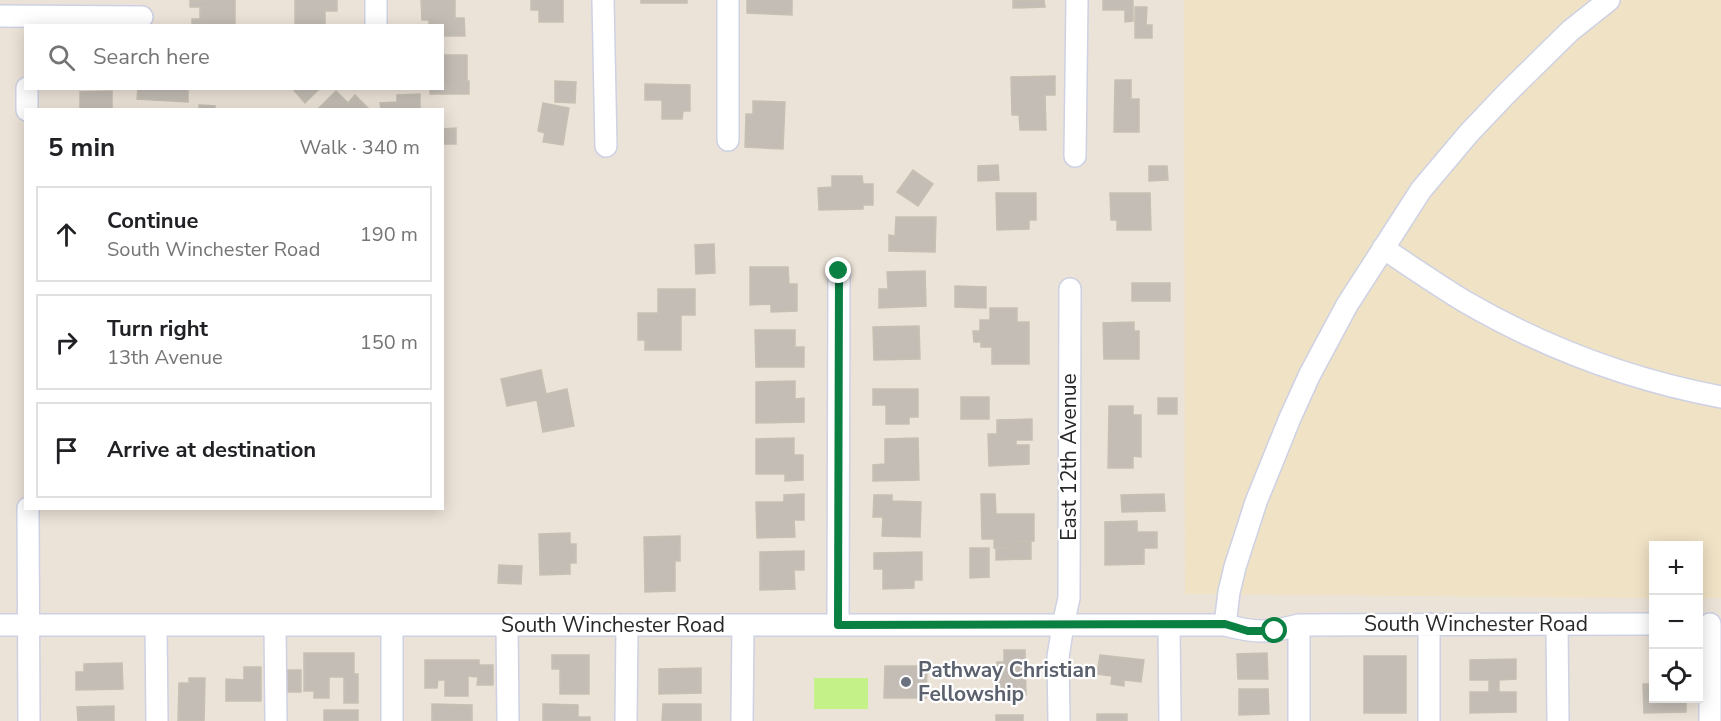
<!DOCTYPE html>
<meta charset="utf-8">
<style>
:root{--surface:#fff;--page:#f6f6f6;--text:#202124;--muted:#757577;--line:#e0e0e0}
body{margin:0;font-family:"Nunito Sans",sans-serif;background:var(--page);color:var(--text)}
.controls{position:absolute;right:18px;bottom:18px;display:grid;overflow:hidden;border-radius:0px;box-shadow:0 3px 15px #0003}
.controls button{width:54px;height:54px;display:grid;place-items:center;padding:0;border:0;border-bottom:2px solid var(--line);background:var(--surface);color:var(--text);font:30px sans-serif}
.stop{position:absolute;width:18px;height:18px;margin:-14px;border:4px solid #0b8043;border-radius:50%;background:#fff}
.stop.end{background:#0b8043;border-color:#fff;box-shadow:0 2px 6px #0008}
.list{margin:0;padding:0;list-style:none}
h2{display:flex;justify-content:space-between;align-items:center;height:78px;margin:0;padding:0 24px;font-size:26px}
h2 small{font-size:20px;font-weight:400;color:var(--muted)}
.list li{display:grid;grid-template-columns:39px 1fr auto;gap:18px;align-items:center;box-sizing:border-box;height:96px;margin:0 12px 12px;padding:0 12px;border:2px solid var(--line);border-radius:0px}
.list b{display:block;font-size:22px;white-space:nowrap}
.list p{margin:0;font-size:20px;white-space:nowrap;color:var(--muted)}
.list em{font-size:20px;font-style:normal;color:var(--muted)}
.icon{flex:none;width:33px;height:33px;fill:none;stroke:currentColor;stroke-width:2;stroke-linecap:round;stroke-linejoin:round}
.map{position:relative;flex:none;width:1721px;height:721px;overflow:hidden}
.search{position:absolute;background:var(--surface);box-shadow:0 3px 15px #0003;left:24px;top:24px;width:420px;height:66px;display:flex;align-items:center;gap:15px;box-sizing:border-box;padding:0 21px;border-radius:0px;color:var(--muted);font-size:22px}
.panel{position:absolute;background:var(--surface);box-shadow:0 3px 15px #0003;left:24px;top:108px;width:420px;height:402px;border-radius:0px}
.map>svg:first-child{display:block}
.education{fill:#f0e2c5}
.pitch{fill:#c5f189}
.building{fill:#c3bdb5;stroke:#c7c0b2;stroke-width:1.5}
.lines{fill:none;stroke-linecap:round;stroke-linejoin:round}
.minor-casing{stroke:#cdd1e3;stroke-width:24}
.minor{stroke:#fff;stroke-width:21}
.route{stroke:#0b8043;stroke-width:8}
.worship-dot{fill:#6b7280;stroke:#fff;stroke-width:2}
.labels{text-anchor:middle;stroke-width:4.5;stroke-linejoin:round;paint-order:stroke}
.street-label{font-size:21px;fill:#282828;stroke:#fff}
.worship-label{font-size:21px;font-weight:bold;fill:#5b616d;stroke:#fff;text-anchor:start}
</style>
<div class="map">
<svg width="1721" height="721" viewBox="0 0 1721 721">
<rect width="100%" height="100%" fill="#ece3d8"/>
<path class="education" d="M 1184,0 L 1721,0 L 1721,598 L 1699,598 L 1698,546 L 1654,546 L 1653,598 L 1185,594 Z"/>
<path class="pitch" d="M 814,678 L 868,678 L 868,709 L 814,709 Z"/>
<path class="building" d="M 190,0 L 235,0 L 235,26 L 192,26 L 192,19 L 200,19 L 200,7 L 190,7 Z
M 295,0 L 337,0 L 337,11 L 325,11 L 325,26 L 295,24 Z
M 421,0 L 455,0 L 455,18 L 464,18 L 465,36 L 442,36 L 442,26 L 429,26 L 429,20 L 422,20 Z
M 531,0 L 563,0 L 563,22 L 539,22 L 539,10 L 531,10 Z
M 641,0 L 687,0 L 687,3 L 641,3 Z
M 747,0 L 792,0 L 792,15 L 747,13 Z
M 1013,0 L 1044,0 L 1045,7 L 1013,8 Z
M 1103,0 L 1133,0 L 1133,21 L 1125,22 L 1125,10 L 1103,10 Z
M 1135,7 L 1147,7 L 1146,25 L 1152,25 L 1152,38 L 1135,38 Z
M 442,48 L 444,55 L 467,55 L 467,81 L 469,81 L 469,94 L 430,94 L 430,88 L 442,88 Z
M 1055,76 L 1055,95 L 1045,95 L 1046,130 L 1020,130 L 1019,115 L 1012,115 L 1011,77 Z
M 1115,80 L 1131,80 L 1131,99 L 1139,99 L 1139,132 L 1114,132 Z
M 555,81 L 576,82 L 575,103 L 555,102 Z
M 645,84 L 690,85 L 690,111 L 683,111 L 682,119 L 662,119 L 662,100 L 645,100 Z
M 138,88 L 188,88 L 188,102 L 137,99 Z
M 292,88 L 320,88 L 305,103 Z
M 112,91 L 112,110 L 80,110 L 80,92 Z
M 336,91 L 348,103 L 355,95 L 368,108 L 317,110 Z
M 420,94 L 420,110 L 381,110 L 380,103 L 397,102 L 397,95 Z
M 753,101 L 785,102 L 783,149 L 745,147 L 746,114 L 753,114 Z
M 543,103 L 569,108 L 563,145 L 543,142 L 545,133 L 538,131 Z
M 199,105 L 215,106 L 215,110 L 199,110 Z
M 456,128 L 456,144 L 442,144 L 442,129 Z
M 998,165 L 999,180 L 978,181 L 978,166 Z
M 1149,166 L 1167,166 L 1168,180 L 1149,181 Z
M 913,170 L 933,184 L 918,206 L 897,192 Z
M 832,176 L 862,176 L 863,184 L 873,184 L 873,205 L 863,205 L 863,209 L 819,210 L 818,188 L 832,187 Z
M 996,193 L 1036,193 L 1036,220 L 1029,220 L 1029,229 L 997,230 Z
M 1110,193 L 1150,193 L 1151,230 L 1117,230 L 1117,220 L 1111,220 Z
M 896,217 L 936,217 L 935,252 L 889,251 L 889,235 L 895,236 Z
M 714,244 L 715,273 L 696,274 L 695,245 Z
M 750,267 L 788,267 L 789,284 L 797,284 L 797,311 L 771,312 L 771,304 L 750,305 Z
M 925,271 L 926,306 L 879,308 L 879,289 L 888,289 L 887,272 Z
M 1132,283 L 1170,283 L 1170,301 L 1132,301 Z
M 955,286 L 986,287 L 986,308 L 955,307 Z
M 658,289 L 695,289 L 695,315 L 681,315 L 681,350 L 645,350 L 645,340 L 638,340 L 638,313 L 658,313 Z
M 990,308 L 1017,308 L 1017,322 L 1029,322 L 1029,364 L 992,364 L 992,347 L 981,347 L 981,342 L 974,342 L 973,331 L 980,331 L 980,320 L 990,320 Z
M 1134,322 L 1134,331 L 1139,331 L 1139,359 L 1104,359 L 1103,323 Z
M 919,326 L 920,359 L 874,360 L 873,327 Z
M 755,330 L 795,330 L 795,347 L 804,347 L 804,367 L 756,367 Z
M 541,370 L 546,394 L 567,389 L 574,426 L 543,432 L 537,400 L 507,406 L 501,379 Z
M 795,381 L 795,399 L 804,398 L 804,422 L 756,423 L 756,382 Z
M 873,389 L 918,389 L 918,417 L 909,417 L 909,424 L 886,424 L 886,405 L 873,405 Z
M 961,397 L 989,397 L 989,419 L 961,419 Z
M 1158,398 L 1177,398 L 1177,414 L 1158,414 Z
M 1109,406 L 1133,406 L 1133,415 L 1141,415 L 1141,457 L 1133,456 L 1133,468 L 1108,468 Z
M 1032,419 L 1032,440 L 1016,440 L 1016,445 L 1029,445 L 1029,464 L 989,466 L 988,434 L 997,434 L 997,420 Z
M 794,438 L 794,455 L 803,455 L 803,480 L 785,481 L 785,474 L 756,474 L 756,439 Z
M 918,438 L 919,480 L 873,481 L 873,465 L 885,464 L 885,439 Z
M 804,494 L 804,520 L 794,520 L 795,537 L 757,538 L 756,502 L 784,502 L 784,495 Z
M 981,494 L 995,494 L 996,514 L 1034,514 L 1034,541 L 1012,542 L 1012,548 L 994,548 L 994,539 L 982,539 Z
M 1164,494 L 1165,511 L 1122,512 L 1121,495 Z
M 874,495 L 892,495 L 892,501 L 921,502 L 920,537 L 882,536 L 883,517 L 873,517 Z
M 1137,521 L 1137,532 L 1157,532 L 1157,548 L 1144,548 L 1144,564 L 1105,565 L 1105,522 Z
M 570,533 L 570,544 L 576,544 L 576,563 L 570,563 L 570,574 L 540,575 L 539,534 Z
M 680,536 L 680,561 L 675,561 L 675,591 L 645,592 L 644,537 Z
M 1031,541 L 1031,559 L 996,560 L 996,548 L 1012,548 L 1012,542 Z
M 970,548 L 989,548 L 989,577 L 970,578 Z
M 804,551 L 804,570 L 794,570 L 795,589 L 760,590 L 760,552 Z
M 922,552 L 922,580 L 914,580 L 914,588 L 883,589 L 883,569 L 874,569 L 874,553 Z
M 499,565 L 522,566 L 521,584 L 498,583 Z
M 1004,650 L 1025,650 L 1026,695 L 997,696 L 997,662 L 1004,662 Z
M 304,653 L 354,653 L 354,674 L 358,674 L 358,703 L 344,703 L 344,677 L 329,677 L 329,698 L 314,698 L 314,691 L 304,691 Z
M 1267,653 L 1268,679 L 1238,679 L 1237,654 Z
M 552,655 L 589,655 L 589,694 L 560,694 L 560,669 L 552,669 Z
M 1100,655 L 1144,660 L 1141,682 L 1124,680 L 1124,686 L 1111,684 L 1112,676 L 1097,674 Z
M 1364,656 L 1406,656 L 1406,713 L 1364,713 Z
M 1516,659 L 1516,679 L 1499,680 L 1499,692 L 1516,692 L 1516,712 L 1470,713 L 1470,692 L 1489,692 L 1489,680 L 1470,680 L 1470,660 Z
M 425,660 L 479,660 L 479,665 L 493,665 L 493,685 L 477,685 L 478,677 L 468,676 L 468,696 L 445,696 L 445,680 L 438,680 L 437,688 L 425,688 Z
M 122,663 L 123,689 L 76,690 L 76,672 L 84,672 L 84,664 Z
M 885,666 L 927,666 L 926,698 L 884,698 Z
M 244,667 L 261,667 L 261,701 L 226,701 L 226,679 L 244,680 Z
M 701,668 L 701,693 L 659,694 L 659,669 Z
M 285,670 L 301,670 L 301,692 L 285,692 Z
M 189,678 L 205,678 L 204,721 L 178,721 L 179,683 L 189,683 Z
M 1643,684 L 1654,684 L 1654,698 L 1686,698 L 1686,712 L 1644,713 Z
M 1239,689 L 1268,689 L 1269,714 L 1239,715 Z
M 432,704 L 472,705 L 472,721 L 432,721 Z
M 543,704 L 578,705 L 578,717 L 590,717 L 590,721 L 543,721 Z
M 663,704 L 701,704 L 701,721 L 662,721 Z
M 114,706 L 114,721 L 78,721 L 77,707 Z
M 324,710 L 358,710 L 358,721 L 324,721 Z
M 1097,714 L 1127,714 L 1127,721 L 1097,721 Z
M 996,715 L 1023,715 L 1023,721 L 996,721 Z"/>
<g class="lines">
<g class="minor-casing">
<path id="minor" d="M 376,0 L 376,26
M 603,0 L 606,146
M 728,0 L 728,140
M 0,16 L 142,17
M 27,88 L 27,110
M 1075,156 L 1077,0
M 1383,248 C 1410,266 1436,284 1464,301 C 1543,347 1631,380 1721,397
M 28,508 L 29,721
M 1429,624 L 1429,721
M 1557,624 L 1558,721
M 1710,624 L 1710,721
M 0,625 L 1225,625 C 1255,633 1269,633 1299,625 L 1654,624
M 156,625 L 157,721
M 275,625 L 276,721
M 392,625 L 392,721
M 507,625 L 508,721
M 838,625 L 839,271
M 1169,625 L 1170,721
M 1225,625 L 1229,592 L 1235,567 L 1256,502 L 1290,418 L 1310,374 L 1347,305 L 1421,190 L 1469,133 L 1507,93 L 1570,31 L 1609,0
M 1299,625 L 1299,721
M 626,721 L 627,625
M 742,721 L 743,625
M 1059,721 L 1058,657 L 1063,625 L 1069,598 L 1070,289"/>
</g>
<use href="#minor" class="minor"/>
</g>
<g class="lines">
<path class="route" d="M 839,271 L 838,625 L 1225,624 L 1248,631 L 1275,631"/>
</g>
<circle class="worship-dot" cx="906" cy="682" r="6"/>
<g class="labels">
<g class="street-label">
<text transform="translate(1069 457) rotate(-90)" y="7">East 12th Avenue</text>
<text x="1476" y="631">South Winchester Road</text>
<text x="613" y="632">South Winchester Road</text>
</g>
<g class="worship-label">
<text x="918" y="677">Pathway Christian<tspan x="918" dy="24">Fellowship</tspan></text>
</g>
</g>
</svg>
<div class="controls">
<button>+</button>
<button>−</button>
<button><svg class="icon" aria-label="locate" viewBox="0 0 24 24"><circle cx="12" cy="12" r="6"/><path d="M12 2v4M12 18v4M2 12h4M18 12h4"/></svg></button>
</div>
<div class="stop" style="left:1275px;top:631px"></div>
<div class="stop end" style="left:839px;top:271px"></div>
<div class="search"><svg class="icon" aria-label="search" viewBox="0 0 24 24"><circle cx="10" cy="10" r="6"/><path d="M15 15l6 6"/></svg>Search here</div>
<section class="panel">
<h2>5 min<small>Walk · 340 m</small></h2>
<ul class="list">
<li><svg class="icon" aria-label="ahead" viewBox="0 0 24 24"><path d="M12 20V5M6 11l6-6 6 6"/></svg><div><b>Continue</b><p>South Winchester Road</p></div><em>190 m</em></li>
<li><svg class="icon" aria-label="right" viewBox="0 0 24 24"><path d="M7 20v-9h11M14 6l5 5-5 5"/></svg><div><b>Turn right</b><p>13th Avenue</p></div><em>150 m</em></li>
<li><svg class="icon" aria-label="arrive" viewBox="0 0 24 24"><path d="M6 21V4h12l-3 4 3 4H6"/></svg><div><b>Arrive at destination</b></div></li>
</ul>
</section>
</div>
